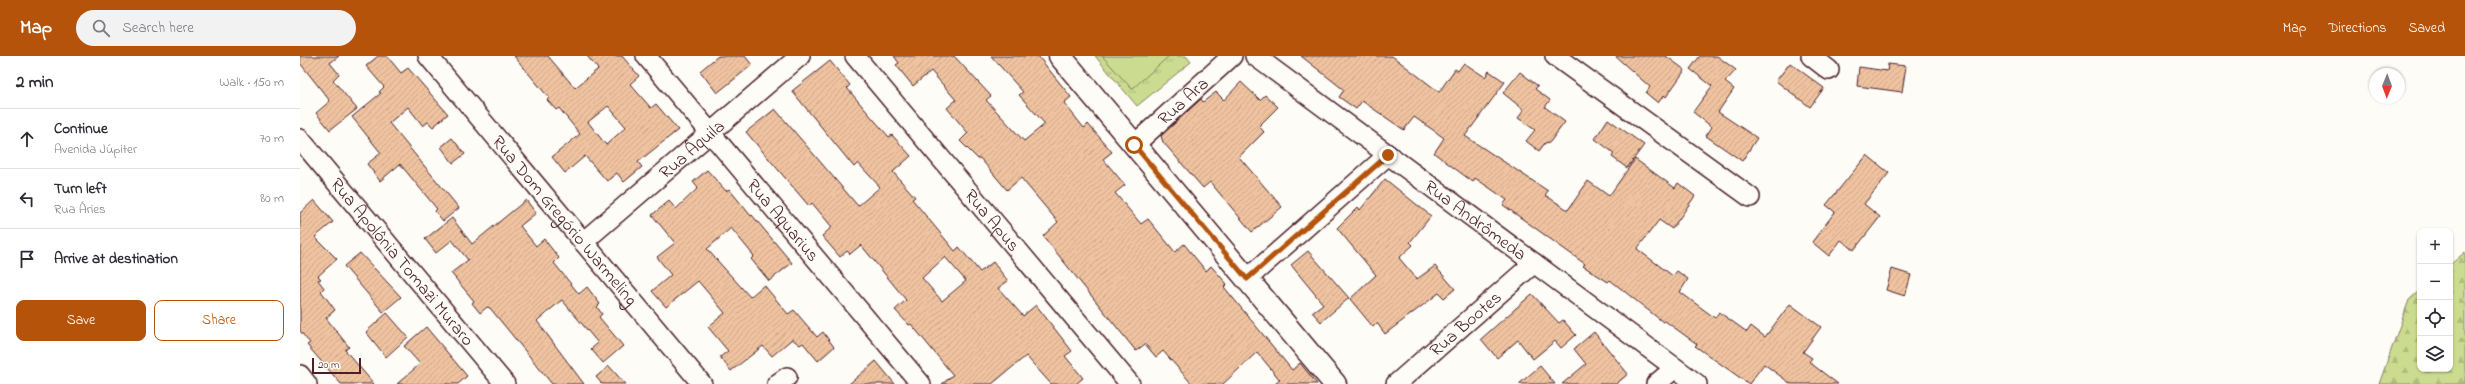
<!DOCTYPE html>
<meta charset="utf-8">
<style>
:root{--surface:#fff;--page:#f2f2f3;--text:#2b2b33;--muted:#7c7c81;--line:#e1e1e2;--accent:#b45309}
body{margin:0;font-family:"Indie Flower",sans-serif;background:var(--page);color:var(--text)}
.controls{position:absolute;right:12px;bottom:12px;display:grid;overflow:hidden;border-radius:8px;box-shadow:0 1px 3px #0004}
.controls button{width:36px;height:36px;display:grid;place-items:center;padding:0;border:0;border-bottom:1px solid var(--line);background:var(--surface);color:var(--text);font:20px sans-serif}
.compass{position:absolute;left:2069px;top:12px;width:36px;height:36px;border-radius:50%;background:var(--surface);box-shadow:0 1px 3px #0004;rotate:181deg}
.scale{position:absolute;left:12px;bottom:10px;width:49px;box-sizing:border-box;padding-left:4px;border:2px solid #4a1f2b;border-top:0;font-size:11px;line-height:14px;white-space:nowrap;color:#4a1f2b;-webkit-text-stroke:3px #fdfcf7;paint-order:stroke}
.stop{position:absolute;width:12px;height:12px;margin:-9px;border:3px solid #b45309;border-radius:50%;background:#fff}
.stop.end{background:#b45309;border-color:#fff;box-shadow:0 1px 4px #0008}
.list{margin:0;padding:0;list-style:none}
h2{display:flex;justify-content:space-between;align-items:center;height:52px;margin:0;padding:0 16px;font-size:17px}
h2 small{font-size:13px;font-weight:400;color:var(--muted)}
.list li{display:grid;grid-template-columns:26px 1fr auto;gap:12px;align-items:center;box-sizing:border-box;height:60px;padding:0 16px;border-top:1px solid var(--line)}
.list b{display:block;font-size:15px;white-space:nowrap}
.list p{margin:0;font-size:13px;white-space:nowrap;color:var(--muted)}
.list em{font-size:13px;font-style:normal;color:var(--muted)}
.actions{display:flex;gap:8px;padding:12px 16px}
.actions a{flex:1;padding:9px 0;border:1px solid var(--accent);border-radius:8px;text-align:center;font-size:14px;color:var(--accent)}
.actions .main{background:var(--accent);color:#fff}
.icon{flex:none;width:22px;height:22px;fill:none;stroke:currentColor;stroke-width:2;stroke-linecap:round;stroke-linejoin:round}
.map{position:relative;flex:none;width:2165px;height:328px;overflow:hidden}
header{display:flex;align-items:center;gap:24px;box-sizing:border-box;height:56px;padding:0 20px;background:var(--accent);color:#fff}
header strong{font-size:19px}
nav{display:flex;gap:22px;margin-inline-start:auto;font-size:14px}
.search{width:280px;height:36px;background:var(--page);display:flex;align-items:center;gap:10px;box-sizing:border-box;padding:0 14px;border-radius:22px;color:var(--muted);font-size:15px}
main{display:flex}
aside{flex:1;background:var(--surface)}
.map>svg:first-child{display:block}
.forest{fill:url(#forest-firs);stroke:#8a7e5e}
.park{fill:url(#park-tufts);stroke:#8a7e5e}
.pitch{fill:#cbdc90;stroke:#8a7e5e}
.building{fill:url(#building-hatch);stroke:#4a1f2b;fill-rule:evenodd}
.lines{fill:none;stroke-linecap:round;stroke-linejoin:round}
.street-casing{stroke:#4a1f2b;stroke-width:22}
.secondary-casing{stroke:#4a1f2b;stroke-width:25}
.street{stroke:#fdfcf7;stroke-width:19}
.secondary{stroke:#fdfcf7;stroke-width:22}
.route{stroke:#b45309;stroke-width:5}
.labels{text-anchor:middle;stroke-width:3.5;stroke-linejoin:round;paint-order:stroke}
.street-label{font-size:18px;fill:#4a1f2b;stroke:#fdfcf7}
</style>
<header>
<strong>Map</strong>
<div class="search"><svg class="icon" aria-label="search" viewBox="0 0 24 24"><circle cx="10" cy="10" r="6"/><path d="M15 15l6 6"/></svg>Search here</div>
<nav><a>Map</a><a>Directions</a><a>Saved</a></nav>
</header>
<main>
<aside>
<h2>2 min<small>Walk · 150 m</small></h2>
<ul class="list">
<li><svg class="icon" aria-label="ahead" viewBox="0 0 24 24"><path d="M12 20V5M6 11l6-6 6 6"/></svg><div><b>Continue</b><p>Avenida Júpiter</p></div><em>70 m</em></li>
<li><svg class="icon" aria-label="left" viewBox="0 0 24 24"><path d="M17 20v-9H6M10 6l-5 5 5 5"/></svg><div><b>Turn left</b><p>Rua Áries</p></div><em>80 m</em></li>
<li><svg class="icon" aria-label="arrive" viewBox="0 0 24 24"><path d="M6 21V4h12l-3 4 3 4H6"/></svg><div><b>Arrive at destination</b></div></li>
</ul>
<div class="actions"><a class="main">Save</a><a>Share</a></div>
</aside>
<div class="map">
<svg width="2165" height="328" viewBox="0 0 2165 328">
<defs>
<pattern id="forest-firs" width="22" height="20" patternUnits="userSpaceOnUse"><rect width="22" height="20" fill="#cbdc90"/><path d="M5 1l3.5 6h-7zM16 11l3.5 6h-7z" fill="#b0bc7c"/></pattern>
<pattern id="park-tufts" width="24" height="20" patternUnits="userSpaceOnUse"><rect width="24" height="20" fill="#cbdc90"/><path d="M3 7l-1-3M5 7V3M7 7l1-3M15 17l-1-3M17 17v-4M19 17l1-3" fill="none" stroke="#b0bc7c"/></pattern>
<pattern id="building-hatch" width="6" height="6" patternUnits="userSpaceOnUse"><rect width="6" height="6" fill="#efc39f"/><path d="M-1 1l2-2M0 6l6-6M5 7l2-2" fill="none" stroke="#cea789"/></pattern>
</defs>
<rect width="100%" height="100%" fill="#fdfcf7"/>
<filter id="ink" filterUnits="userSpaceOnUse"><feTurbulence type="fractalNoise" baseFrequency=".025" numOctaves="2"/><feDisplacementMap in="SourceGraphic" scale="8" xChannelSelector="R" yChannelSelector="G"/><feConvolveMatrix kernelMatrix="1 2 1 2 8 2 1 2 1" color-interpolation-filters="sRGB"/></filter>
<g filter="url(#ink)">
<path class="forest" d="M 2165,196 L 2165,328 L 2079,328 L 2109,244 L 2120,234 L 2120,313 L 2150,313 L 2150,209 Z"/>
<path class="park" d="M 795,0 L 886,0 L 891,6 L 837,50 Z"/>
<path class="pitch" d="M 802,0 L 869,0 L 832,33 Z"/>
<path class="building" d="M 0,0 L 39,0 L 30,7 L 39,18 L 33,24 L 57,53 L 30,74 L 16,57 L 30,45 L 0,7 Z
M 78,0 L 87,0 L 101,17 L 108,12 L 148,58 L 133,71 L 128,66 L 123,70 L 108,51 L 89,67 L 159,152 L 143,165 L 135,155 L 137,153 L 100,108 L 80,125 L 67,108 L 81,97 L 52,61 L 81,37 L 79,36 L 84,31 L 66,10 Z
M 214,0 L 248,0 L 275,32 L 298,13 L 287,0 L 322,0 L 339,20 L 330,28 L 351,52 L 356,48 L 378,74 L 338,106 L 342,111 L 324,126 L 317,117 L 307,125 L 285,100 L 265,117 L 252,101 L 280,78 L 259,52 L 256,54 L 247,44 L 249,42 ZM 308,50 L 326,71 L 306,89 L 288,66 Z
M 418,0 L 445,0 L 452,9 L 417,37 L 400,15 Z
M 594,0 L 654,0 L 691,40 L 686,44 L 724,85 L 745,68 L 719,39 L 723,36 L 691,0 L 738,0 L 771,41 L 764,47 L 784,72 L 788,68 L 812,96 L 803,103 L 825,129 L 815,137 L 841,168 L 848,163 L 875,196 L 884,188 L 906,215 L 911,210 L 927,228 L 924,231 L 992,314 L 1000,307 L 1017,328 L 975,328 L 980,324 L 957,296 L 923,328 L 892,328 L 863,295 L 856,301 L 845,288 L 836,295 L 743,180 L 758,166 L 721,122 L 707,134 L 680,102 L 678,103 L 660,85 L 668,77 L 647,52 L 656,44 L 631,15 L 613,30 L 596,9 L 599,7 Z
M 1001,0 L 1092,0 L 1139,36 L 1155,13 L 1158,15 L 1164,7 L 1185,21 L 1189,15 L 1205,26 L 1165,80 L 1248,135 L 1245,139 L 1268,154 L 1288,125 L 1309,140 L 1335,103 L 1375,132 L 1378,127 L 1395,140 L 1372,173 L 1359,164 L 1337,193 L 1373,220 L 1377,215 L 1388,223 L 1380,236 L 1415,262 L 1419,256 L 1447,276 L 1451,270 L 1465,281 L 1490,248 L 1521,271 L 1503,296 L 1512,302 L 1509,306 L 1538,328 L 1491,328 L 1464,308 L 1449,328 L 1395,290 L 1397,288 L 1365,265 L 1363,266 L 1310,224 L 1308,226 L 1283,210 L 1285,208 L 1203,149 L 1207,144 L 1175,122 L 1173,126 L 1146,106 L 1134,97 L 1144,82 L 1133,74 L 1114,61 L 1104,74 L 1062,45 L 1056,53 L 1039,41 L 1044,34 Z
M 1315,0 L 1366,0 L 1385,14 L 1366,41 L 1364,39 L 1358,47 L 1346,37 L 1350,31 Z
M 1400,0 L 1417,0 L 1436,14 L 1425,26 L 1434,33 L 1418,56 L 1457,82 L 1442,105 L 1406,80 L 1412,71 L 1393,56 L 1412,30 L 1390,13 Z
M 530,5 L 550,29 L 547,32 L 568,57 L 589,81 L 592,79 L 611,100 L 593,116 L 615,141 L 612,143 L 655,195 L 659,191 L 680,216 L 693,206 L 708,225 L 698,232 L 723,260 L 736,249 L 772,295 L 765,300 L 783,322 L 776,328 L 751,328 L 726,300 L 692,328 L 642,328 L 653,319 L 611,268 L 609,269 L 595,254 L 606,244 L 561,189 L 550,198 L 547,195 L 540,201 L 522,180 L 532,171 L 512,147 L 509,150 L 446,76 L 475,53 L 558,150 L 580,131 L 558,107 L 554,111 L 492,35 ZM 645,201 L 666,225 L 642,245 L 622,222 Z
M 1490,7 L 1524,32 L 1510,51 L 1476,25 Z
M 1588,8 L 1606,10 L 1602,36 L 1557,30 L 1559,11 L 1587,15 Z
M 1220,16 L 1238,30 L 1235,33 L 1250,44 L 1245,51 L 1265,66 L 1250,86 L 1245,87 L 1239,95 L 1226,85 L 1235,74 L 1218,62 L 1224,54 L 1203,37 Z
M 941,26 L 960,44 L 965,39 L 978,51 L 959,70 L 964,76 L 939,101 L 982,151 L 952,176 L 910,126 L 903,132 L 863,86 L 861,80 L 901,43 L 903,46 L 916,36 L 924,44 Z
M 1308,63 L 1344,89 L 1327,112 L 1312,101 L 1314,97 L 1295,83 Z
M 152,82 L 165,98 L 153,107 L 141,91 Z
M 1567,99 L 1589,117 L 1564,148 L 1580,161 L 1554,194 L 1541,184 L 1529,200 L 1512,186 L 1535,156 L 1526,149 Z
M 407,114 L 426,135 L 429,133 L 451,160 L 452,159 L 492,207 L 469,225 L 451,203 L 454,200 L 431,172 L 407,193 L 450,241 L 464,229 L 488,258 L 494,254 L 517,281 L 523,276 L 534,291 L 518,305 L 503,287 L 500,289 L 492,283 L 472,300 L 463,290 L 431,315 L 420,301 L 428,295 L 408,271 L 425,257 L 398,225 L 366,251 L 352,235 L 371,219 L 357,201 L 375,187 L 352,159 L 369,145 L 376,153 L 398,132 L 393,126 Z
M 1085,123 L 1131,160 L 1110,186 L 1113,189 L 1099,202 L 1117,223 L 1135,210 L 1155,233 L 1144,242 L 1139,237 L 1085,278 L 1077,267 L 1073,271 L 1050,243 L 1076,219 L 1037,172 L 1058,151 L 1060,154 Z
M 14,144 L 33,166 L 15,181 L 37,203 L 18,220 L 21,223 L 18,224 L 24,232 L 21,235 L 35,254 L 26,262 L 49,291 L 45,294 L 74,328 L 41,328 L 7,289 L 10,287 L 0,275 L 0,157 Z
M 226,144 L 236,157 L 220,170 L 236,190 L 244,183 L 259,202 L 254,207 L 279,238 L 287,231 L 300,248 L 297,251 L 302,258 L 299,261 L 323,290 L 303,307 L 291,293 L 298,287 L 262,244 L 239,263 L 237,265 L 284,328 L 252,328 L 190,252 L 187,251 L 180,257 L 172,247 L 174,245 L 151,217 L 168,204 L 152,184 L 136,197 L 125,183 L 152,162 L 172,188 Z
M 1008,195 L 1049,242 L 1021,266 L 1012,256 L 1023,248 L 991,209 Z
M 60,197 L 101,241 L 83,256 L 44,210 Z
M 1592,213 L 1611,219 L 1605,240 L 1586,234 Z
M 1232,238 L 1259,267 L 1263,264 L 1276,279 L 1261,292 L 1255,285 L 1233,303 L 1218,284 L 1197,302 L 1181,283 Z
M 87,257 L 108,281 L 86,301 L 66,276 Z
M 126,271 L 167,320 L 158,328 L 97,328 L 120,308 L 104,290 Z
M 1294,276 L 1328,318 L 1316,328 L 1262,328 L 1286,308 L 1274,293 Z
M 576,305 L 595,328 L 549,328 Z
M 309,310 L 325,328 L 302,328 L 296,321 Z
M 1240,310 L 1255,328 L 1219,328 Z"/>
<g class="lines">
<g class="street-casing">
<g id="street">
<path id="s1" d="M 128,0 L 402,328"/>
<path id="s2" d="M 346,0 L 621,328"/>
<path id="s3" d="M 555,0 L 830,328"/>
<path id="s4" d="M 955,0 L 1397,328"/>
<path d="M 1255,0 L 1450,141"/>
<path d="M 1511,0 L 1529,14"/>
<path id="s5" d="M 0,83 L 205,328"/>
<path id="s6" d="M 834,89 L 932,0"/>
<path id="s7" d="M 283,186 L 500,0"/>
<path d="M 947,223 L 1088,99"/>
<path d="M 0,319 L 7,328"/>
<path d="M 477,328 L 487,321"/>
<path id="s8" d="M 1096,328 L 1234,207"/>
<path d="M 1356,328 L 1375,312"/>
</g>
</g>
<g class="secondary-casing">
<path id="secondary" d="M 760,0 L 1035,328"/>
</g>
<use href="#street" class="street"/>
<use href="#secondary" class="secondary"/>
</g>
</g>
<g class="lines" filter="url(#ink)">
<path class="route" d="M 834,89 L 947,223 L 1088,99"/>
</g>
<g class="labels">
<g class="street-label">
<text dy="6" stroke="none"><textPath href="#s6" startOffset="66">Rua Ara</textPath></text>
<text dy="6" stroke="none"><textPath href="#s7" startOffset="143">Rua Áquila</textPath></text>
<text dy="6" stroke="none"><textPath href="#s1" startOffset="214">Rua Dom Gregório Warmeling</textPath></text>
<text dy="6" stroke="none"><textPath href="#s2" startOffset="214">Rua Aquarius</textPath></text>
<text dy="6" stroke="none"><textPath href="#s3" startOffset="214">Rua Apus</textPath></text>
<text dy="6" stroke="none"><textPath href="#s4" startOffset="275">Rua Andrômeda</textPath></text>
<text dy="6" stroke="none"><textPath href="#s5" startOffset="160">Rua Apolônia Tomazi Muraro</textPath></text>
<text dy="6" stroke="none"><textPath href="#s8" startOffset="92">Rua Bootes</textPath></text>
</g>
</g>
</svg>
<div class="controls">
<button>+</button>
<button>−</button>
<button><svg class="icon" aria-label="locate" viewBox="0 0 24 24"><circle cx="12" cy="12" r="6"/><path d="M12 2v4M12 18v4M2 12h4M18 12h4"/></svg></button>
<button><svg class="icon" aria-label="layers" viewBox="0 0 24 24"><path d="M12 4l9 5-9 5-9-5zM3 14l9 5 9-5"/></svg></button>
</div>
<svg class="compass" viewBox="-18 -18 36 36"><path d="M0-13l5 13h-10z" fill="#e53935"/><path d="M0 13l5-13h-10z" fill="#7c7c81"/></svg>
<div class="scale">20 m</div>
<div class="stop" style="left:834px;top:89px"></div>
<div class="stop end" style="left:1088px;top:99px"></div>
</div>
</main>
